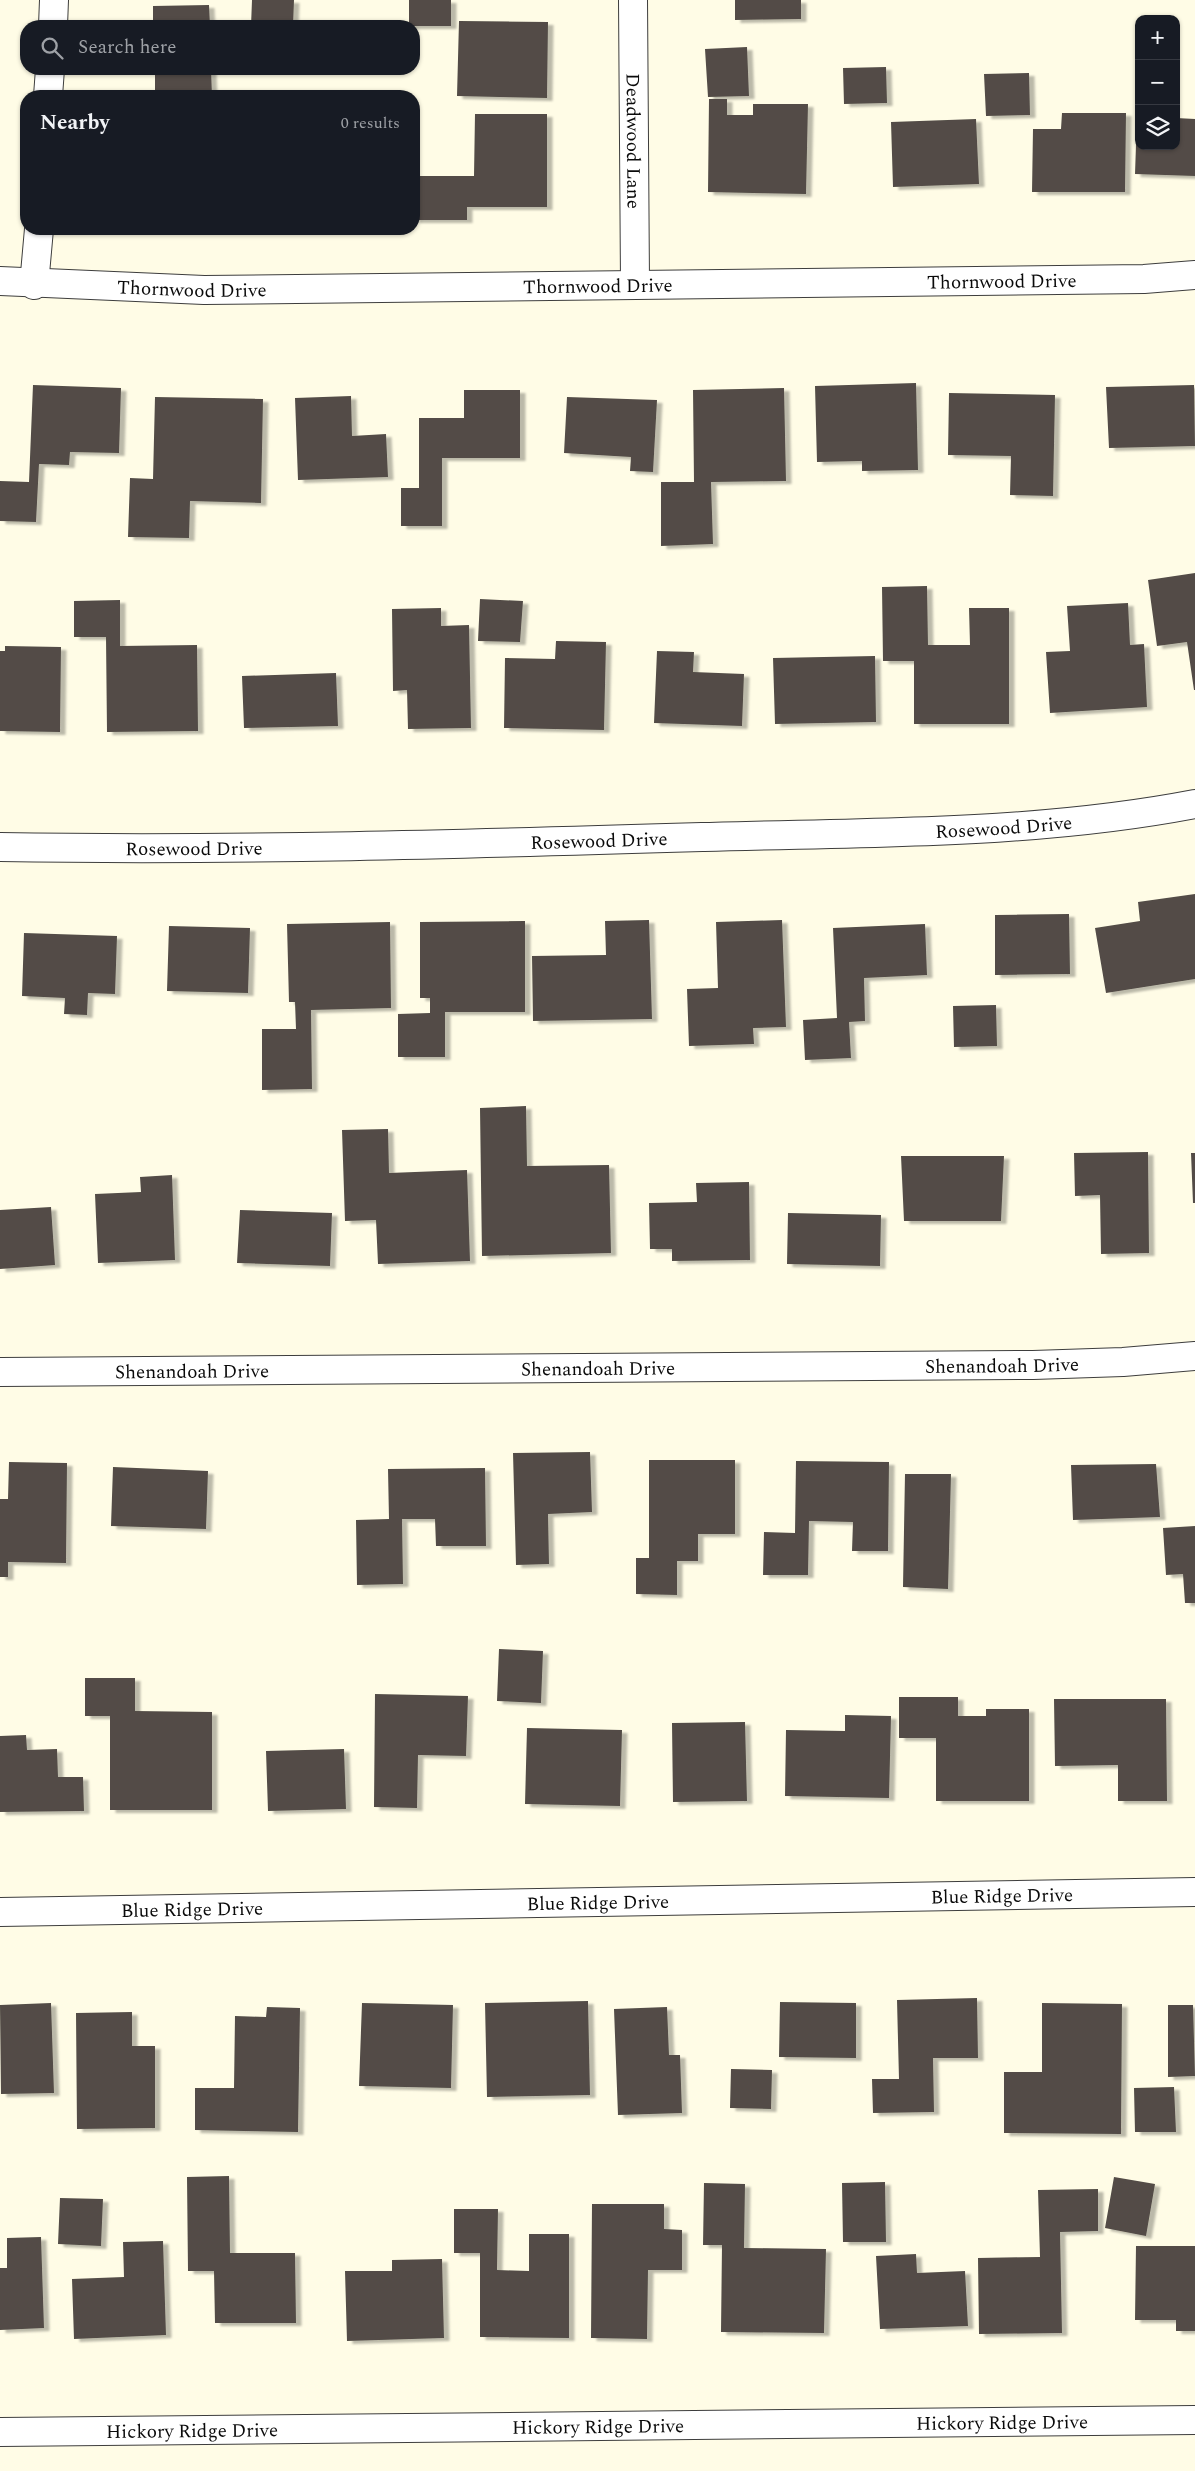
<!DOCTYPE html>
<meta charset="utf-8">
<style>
:root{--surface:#171b24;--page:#20242c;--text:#f1f3f6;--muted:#9ea1a6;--line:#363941}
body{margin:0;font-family:Spectral,serif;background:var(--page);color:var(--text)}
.controls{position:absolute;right:15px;top:15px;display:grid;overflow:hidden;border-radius:10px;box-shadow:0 1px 4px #0004}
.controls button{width:45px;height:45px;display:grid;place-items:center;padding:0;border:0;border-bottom:1px solid var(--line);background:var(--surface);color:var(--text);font:25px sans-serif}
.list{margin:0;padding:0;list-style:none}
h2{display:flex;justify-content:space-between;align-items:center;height:65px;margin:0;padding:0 20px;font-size:21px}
h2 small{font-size:16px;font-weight:400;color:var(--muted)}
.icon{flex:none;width:28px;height:28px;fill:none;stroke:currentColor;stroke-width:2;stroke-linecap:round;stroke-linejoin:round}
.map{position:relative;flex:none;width:1195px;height:2471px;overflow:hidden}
.search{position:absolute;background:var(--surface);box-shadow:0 1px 4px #0004;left:20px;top:20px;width:400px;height:55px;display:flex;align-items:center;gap:12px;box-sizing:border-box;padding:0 18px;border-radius:20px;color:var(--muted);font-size:19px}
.panel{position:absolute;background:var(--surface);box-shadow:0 1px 4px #0004;left:20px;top:90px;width:400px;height:145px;border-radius:20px}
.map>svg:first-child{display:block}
.building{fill:#524c46;filter:url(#shadow)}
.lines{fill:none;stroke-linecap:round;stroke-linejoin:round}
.minor-casing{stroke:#3d3d3d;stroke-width:30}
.minor{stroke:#fff;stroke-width:28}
.labels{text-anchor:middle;stroke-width:5;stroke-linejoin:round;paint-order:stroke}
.street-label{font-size:19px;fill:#0a0a0a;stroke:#fff}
</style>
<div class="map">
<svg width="1195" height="2471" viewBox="0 0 1195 2471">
<defs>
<filter id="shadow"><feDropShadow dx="5.5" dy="3" stdDeviation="1" flood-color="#0004"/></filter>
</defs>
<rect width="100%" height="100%" fill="#fffce6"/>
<path class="building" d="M 252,0 L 294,0 L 293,26 L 251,26 Z
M 409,0 L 451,0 L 451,26 L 409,26 Z
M 735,0 L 801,0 L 801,19 L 735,20 Z
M 209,5 L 210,26 L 153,26 L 153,6 Z
M 459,21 L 548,22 L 547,98 L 457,96 Z
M 747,47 L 749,96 L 708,97 L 705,49 Z
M 886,67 L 887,103 L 844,104 L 843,68 Z
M 155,69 L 211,69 L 212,96 L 155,96 Z
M 1029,73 L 1030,115 L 986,116 L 984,74 Z
M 709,99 L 727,99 L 727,115 L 753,115 L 753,104 L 808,104 L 806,194 L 708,192 Z
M 1062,113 L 1126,113 L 1125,192 L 1032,192 L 1033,129 L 1061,129 Z
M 475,114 L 547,114 L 547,207 L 467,207 L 467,220 L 414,220 L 414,176 L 474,176 Z
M 1137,116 L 1139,146 L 1176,146 L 1176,118 L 1195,119 L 1195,176 L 1135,174 Z
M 976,119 L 979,184 L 893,187 L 891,122 Z
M 916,383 L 918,470 L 862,471 L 862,461 L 817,462 L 815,386 Z
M 33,385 L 121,388 L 119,453 L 70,452 L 69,465 L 39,464 L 36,522 L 0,521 L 0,481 L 29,482 Z
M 1194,385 L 1195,446 L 1109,448 L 1106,387 Z
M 784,388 L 786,481 L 711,482 L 713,544 L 661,546 L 661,482 L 694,482 L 693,390 Z
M 464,390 L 520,390 L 520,458 L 442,458 L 442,526 L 401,526 L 401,488 L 419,488 L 419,418 L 464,418 Z
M 949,393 L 1055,395 L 1053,496 L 1010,495 L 1011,456 L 948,455 Z
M 351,396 L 352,436 L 386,434 L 388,477 L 298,480 L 295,398 Z
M 155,397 L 263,399 L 261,503 L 190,501 L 189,538 L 128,537 L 130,478 L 153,479 Z
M 567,397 L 657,400 L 653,472 L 630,471 L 631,457 L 564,453 Z
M 1195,573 L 1195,690 L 1194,690 L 1187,642 L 1157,646 L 1148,580 Z
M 927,586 L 928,645 L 970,645 L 969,608 L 1009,608 L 1009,724 L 914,724 L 914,661 L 883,661 L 882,587 Z
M 480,599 L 523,601 L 520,642 L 478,641 Z
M 120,600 L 120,646 L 197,645 L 198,731 L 107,732 L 106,637 L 74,637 L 74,601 Z
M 1128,603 L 1130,645 L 1144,644 L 1147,707 L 1050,713 L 1046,652 L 1070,651 L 1067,606 Z
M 441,608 L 441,626 L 469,625 L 471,728 L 408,729 L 407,690 L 393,691 L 392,609 Z
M 556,641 L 606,642 L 604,730 L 504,728 L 505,658 L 555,659 Z
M 5,646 L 61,647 L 60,732 L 0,731 L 0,651 L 5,651 Z
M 657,651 L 694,652 L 693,672 L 744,674 L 742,726 L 654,723 Z
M 875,656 L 876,722 L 775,724 L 773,658 Z
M 336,673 L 338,726 L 244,728 L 242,676 Z
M 1195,894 L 1195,979 L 1106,993 L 1095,928 L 1140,921 L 1138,902 Z
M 1069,914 L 1070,974 L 995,975 L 995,915 Z
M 649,920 L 652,1019 L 533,1021 L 532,956 L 606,955 L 605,921 Z
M 782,920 L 786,1027 L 753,1028 L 754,1044 L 689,1046 L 687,989 L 718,988 L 716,922 Z
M 525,921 L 525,1012 L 445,1012 L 445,1057 L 398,1057 L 398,1014 L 430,1013 L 430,998 L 420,998 L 420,922 Z
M 390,922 L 391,1008 L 311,1010 L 312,1089 L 262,1090 L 262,1029 L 296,1029 L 295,1002 L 289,1002 L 287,924 Z
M 925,924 L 927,975 L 864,978 L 865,1021 L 849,1022 L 851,1058 L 805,1060 L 803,1020 L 837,1018 L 833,928 Z
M 169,926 L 250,928 L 248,993 L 167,991 Z
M 24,933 L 117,936 L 115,994 L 88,993 L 87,1015 L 64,1014 L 65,998 L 22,996 Z
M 996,1005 L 997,1046 L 954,1047 L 953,1006 Z
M 526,1106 L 527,1166 L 609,1165 L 611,1253 L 482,1256 L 480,1108 Z
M 388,1129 L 389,1173 L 467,1170 L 470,1261 L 378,1264 L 376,1220 L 345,1221 L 342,1130 Z
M 1148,1152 L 1149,1253 L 1101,1254 L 1100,1195 L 1075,1196 L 1074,1153 Z
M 1191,1153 L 1195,1153 L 1195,1203 L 1193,1203 Z
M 901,1156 L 1004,1156 L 1001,1221 L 904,1221 Z
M 172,1175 L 175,1260 L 98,1263 L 95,1194 L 141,1192 L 140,1177 Z
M 749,1182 L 750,1260 L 672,1261 L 672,1249 L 650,1249 L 649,1203 L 697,1202 L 696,1183 Z
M 51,1207 L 55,1265 L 0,1269 L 0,1210 Z
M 240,1210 L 332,1213 L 330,1266 L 237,1263 Z
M 788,1213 L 881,1215 L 880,1266 L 787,1264 Z
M 590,1452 L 592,1512 L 548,1514 L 549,1564 L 516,1565 L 513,1453 Z
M 649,1460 L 735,1460 L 735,1534 L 698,1534 L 698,1561 L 677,1561 L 677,1595 L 636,1594 L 636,1558 L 649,1558 Z
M 796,1461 L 889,1462 L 888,1551 L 852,1551 L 853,1522 L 809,1521 L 808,1575 L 763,1575 L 764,1532 L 795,1533 Z
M 9,1462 L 67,1463 L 66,1563 L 8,1562 L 8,1577 L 0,1577 L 0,1499 L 8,1499 Z
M 1156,1464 L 1160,1517 L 1073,1520 L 1071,1465 Z
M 113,1467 L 208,1471 L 206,1529 L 111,1526 Z
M 485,1468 L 486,1546 L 436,1546 L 435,1519 L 402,1519 L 403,1584 L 357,1585 L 356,1520 L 389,1519 L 388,1469 Z
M 905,1474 L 951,1474 L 948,1589 L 903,1587 Z
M 1195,1526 L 1195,1603 L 1185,1603 L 1183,1574 L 1166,1575 L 1163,1528 Z
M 499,1649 L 543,1651 L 541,1703 L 497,1701 Z
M 85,1678 L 135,1678 L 135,1711 L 212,1712 L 212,1810 L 110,1810 L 110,1716 L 85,1716 Z
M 375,1694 L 468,1696 L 466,1756 L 418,1755 L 417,1808 L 374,1807 Z
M 899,1697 L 958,1697 L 958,1716 L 986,1716 L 986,1709 L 1029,1709 L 1029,1801 L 936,1801 L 936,1738 L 899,1738 Z
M 1054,1699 L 1166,1699 L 1167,1801 L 1118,1801 L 1118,1765 L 1055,1766 Z
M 845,1715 L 891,1716 L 889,1798 L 785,1796 L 786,1730 L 845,1731 Z
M 745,1722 L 747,1801 L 673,1802 L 672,1723 Z
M 527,1728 L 622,1730 L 620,1806 L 525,1804 Z
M 26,1735 L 27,1750 L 57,1749 L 58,1777 L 83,1777 L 84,1811 L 0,1812 L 0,1736 Z
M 344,1749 L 346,1809 L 268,1811 L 266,1751 Z
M 977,1998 L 978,2058 L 933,2058 L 934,2112 L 873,2113 L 872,2079 L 899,2079 L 897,2000 Z
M 588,2001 L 590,2095 L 487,2097 L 485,2003 Z
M 780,2002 L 856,2003 L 856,2058 L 779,2057 Z
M 51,2003 L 54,2093 L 1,2094 L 0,2005 Z
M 362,2003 L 453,2005 L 451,2088 L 359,2086 Z
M 1042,2003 L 1122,2004 L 1121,2134 L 1004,2133 L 1004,2072 L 1042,2072 Z
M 1168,2005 L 1193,2005 L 1195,2076 L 1168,2077 Z
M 267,2007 L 300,2008 L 298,2132 L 195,2130 L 195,2088 L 234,2088 L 235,2016 L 266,2017 Z
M 667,2007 L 669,2055 L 680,2055 L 682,2113 L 618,2115 L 614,2009 Z
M 132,2012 L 132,2046 L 155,2046 L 155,2128 L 77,2129 L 76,2013 Z
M 731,2069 L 772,2070 L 771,2109 L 730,2108 Z
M 1174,2087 L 1176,2132 L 1135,2132 L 1134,2088 Z
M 229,2176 L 230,2253 L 295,2253 L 296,2323 L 215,2323 L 214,2271 L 188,2271 L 187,2177 Z
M 1114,2177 L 1155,2184 L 1146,2236 L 1105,2228 Z
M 885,2182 L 886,2242 L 843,2242 L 842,2183 Z
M 704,2183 L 745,2184 L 744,2248 L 826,2249 L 824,2333 L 721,2332 L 722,2245 L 703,2245 Z
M 1098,2189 L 1098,2231 L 1060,2232 L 1062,2333 L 979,2334 L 978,2258 L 1040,2257 L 1038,2190 Z
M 60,2198 L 103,2199 L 101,2246 L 58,2244 Z
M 592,2204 L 664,2204 L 664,2229 L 682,2230 L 682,2270 L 648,2270 L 647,2339 L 591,2338 Z
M 454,2209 L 498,2209 L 497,2270 L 529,2271 L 529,2234 L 569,2234 L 569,2338 L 480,2337 L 480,2253 L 454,2253 Z
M 41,2237 L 44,2328 L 0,2330 L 0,2268 L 7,2268 L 7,2238 Z
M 163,2241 L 166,2335 L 74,2339 L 72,2279 L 124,2277 L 123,2242 Z
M 1136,2246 L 1195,2246 L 1195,2331 L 1176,2331 L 1176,2320 L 1135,2320 Z
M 916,2254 L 917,2273 L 965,2271 L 968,2326 L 880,2329 L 876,2256 Z
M 442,2259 L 444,2338 L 347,2341 L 345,2271 L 392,2271 L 392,2260 Z"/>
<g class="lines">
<g class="minor-casing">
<g id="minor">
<path id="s1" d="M 633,0 L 635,283"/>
<path d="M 53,26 L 54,0"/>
<path d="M 48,96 L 50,69"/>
<path id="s2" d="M 0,281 L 204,290 L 1144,279 L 1195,275"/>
<path d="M 34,285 L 39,229"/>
<path id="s3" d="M 0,847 C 235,851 469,844 704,837 C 867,832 1034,835 1195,804"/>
<path id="s4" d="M 0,1372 L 1033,1365 L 1123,1362 L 1195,1356"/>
<path id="s5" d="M 0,1912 L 1195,1892"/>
<path id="s6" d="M 0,2432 L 1195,2420"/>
</g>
</g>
<use href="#minor" class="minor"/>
</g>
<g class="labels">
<g class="street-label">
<text dy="7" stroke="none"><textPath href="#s1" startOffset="141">Deadwood Lane</textPath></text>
<text dy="7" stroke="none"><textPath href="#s2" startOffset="1002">Thornwood Drive</textPath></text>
<text dy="7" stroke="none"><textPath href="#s2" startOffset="598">Thornwood Drive</textPath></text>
<text dy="7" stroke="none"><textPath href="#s2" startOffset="192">Thornwood Drive</textPath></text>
<text dy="7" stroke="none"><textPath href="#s3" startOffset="1004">Rosewood Drive</textPath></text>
<text dy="7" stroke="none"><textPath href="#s3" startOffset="599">Rosewood Drive</textPath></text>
<text dy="7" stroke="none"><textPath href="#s3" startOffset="194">Rosewood Drive</textPath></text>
<text dy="7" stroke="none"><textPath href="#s4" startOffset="1002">Shenandoah Drive</textPath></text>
<text dy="7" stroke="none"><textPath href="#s4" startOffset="598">Shenandoah Drive</textPath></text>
<text dy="7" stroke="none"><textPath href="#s4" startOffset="192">Shenandoah Drive</textPath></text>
<text dy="7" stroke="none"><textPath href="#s5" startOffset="1002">Blue Ridge Drive</textPath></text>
<text dy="7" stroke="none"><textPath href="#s5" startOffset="598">Blue Ridge Drive</textPath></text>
<text dy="7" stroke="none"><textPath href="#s5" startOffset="192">Blue Ridge Drive</textPath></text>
<text dy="7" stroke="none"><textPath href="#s6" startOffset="1002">Hickory Ridge Drive</textPath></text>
<text dy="7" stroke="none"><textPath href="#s6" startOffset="598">Hickory Ridge Drive</textPath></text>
<text dy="7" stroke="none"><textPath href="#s6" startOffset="192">Hickory Ridge Drive</textPath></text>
</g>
</g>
</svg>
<div class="controls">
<button>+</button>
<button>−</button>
<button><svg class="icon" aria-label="layers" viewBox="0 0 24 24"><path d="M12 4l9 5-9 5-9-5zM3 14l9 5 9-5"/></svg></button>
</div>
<div class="search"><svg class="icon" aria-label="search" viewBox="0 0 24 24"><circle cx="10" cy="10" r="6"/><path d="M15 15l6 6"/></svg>Search here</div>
<section class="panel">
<h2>Nearby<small>0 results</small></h2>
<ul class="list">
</ul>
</section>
</div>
